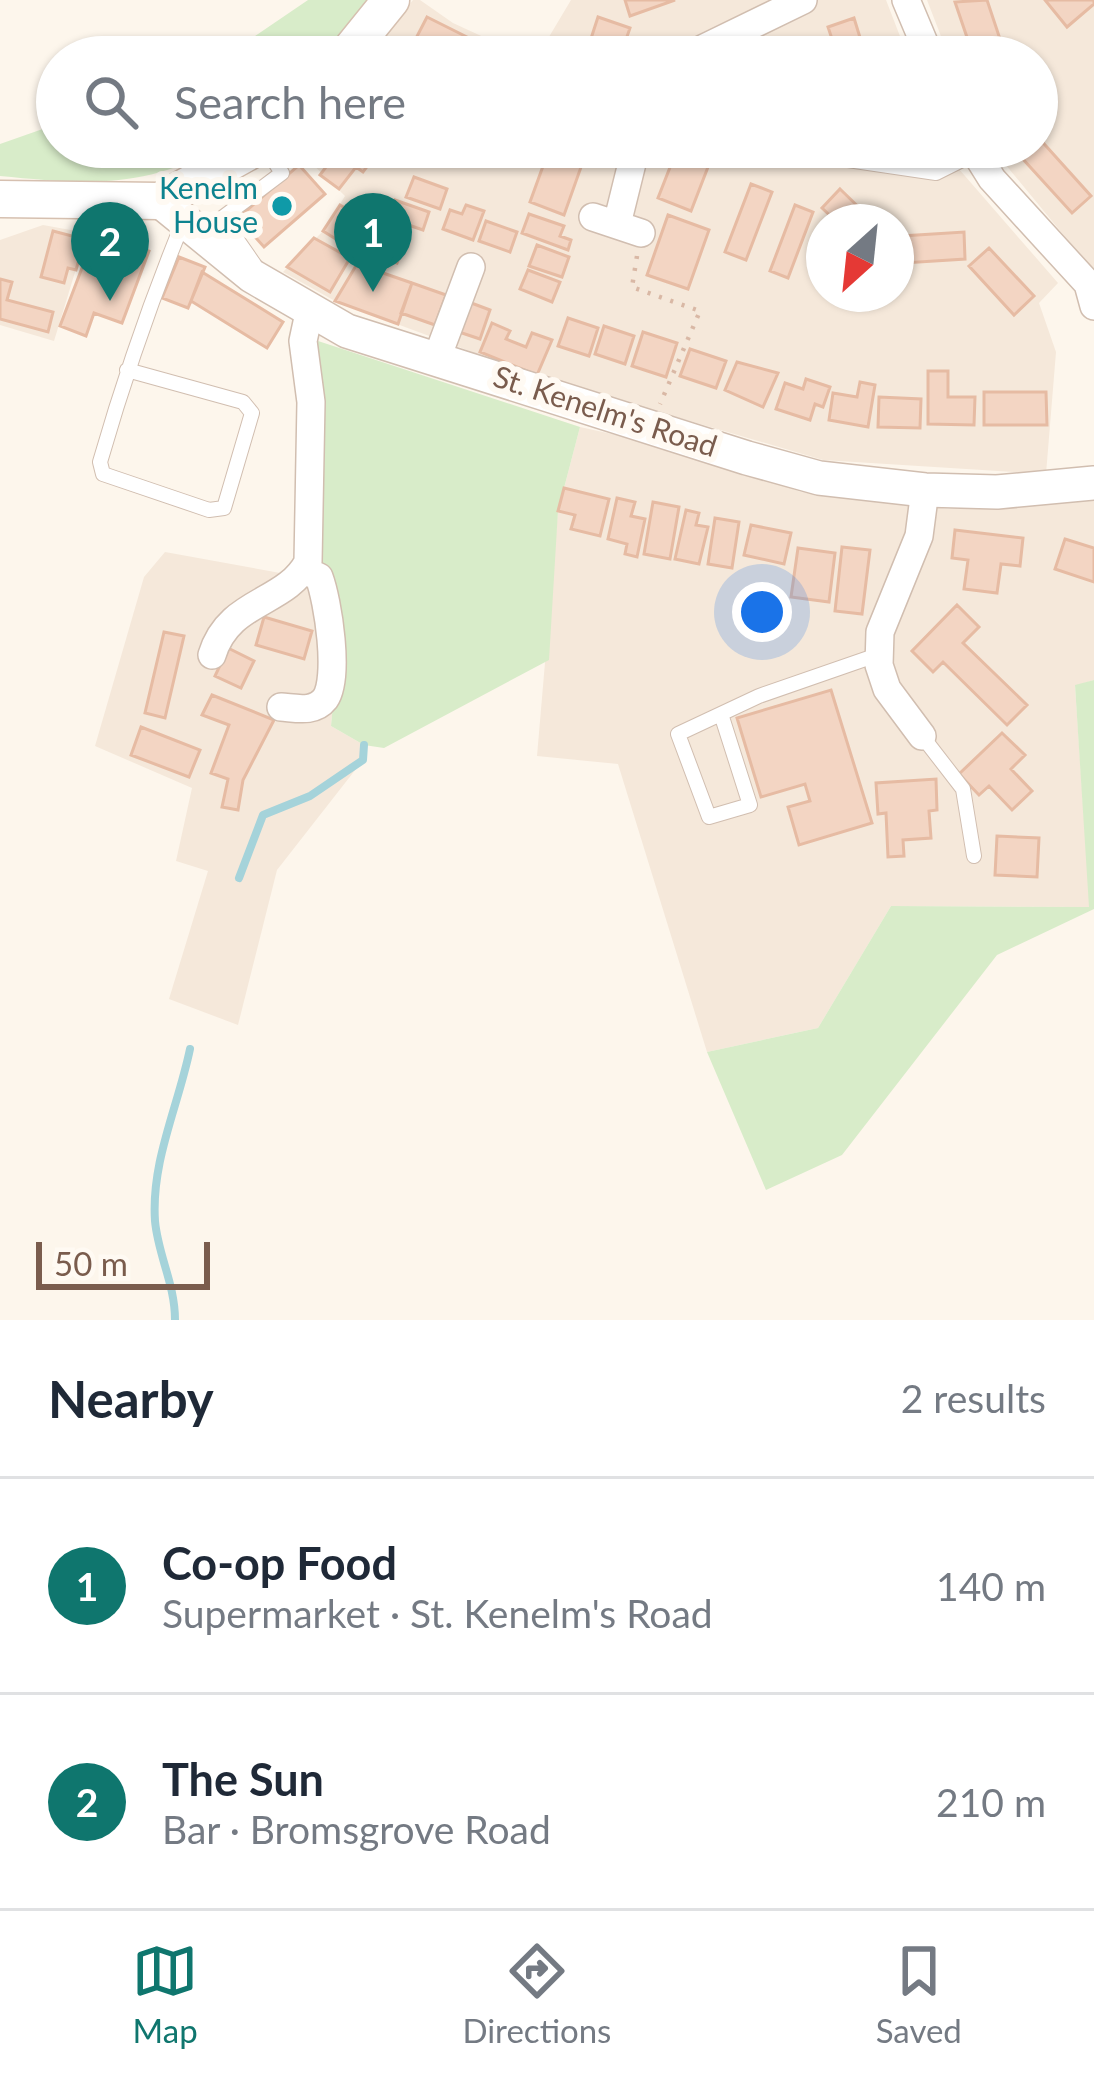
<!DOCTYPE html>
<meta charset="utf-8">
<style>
:root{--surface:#fff;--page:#f6f6f7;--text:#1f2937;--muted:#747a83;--line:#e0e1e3;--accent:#0f766e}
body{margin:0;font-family:Lato,sans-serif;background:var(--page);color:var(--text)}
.compass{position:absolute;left:806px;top:204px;width:108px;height:108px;border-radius:50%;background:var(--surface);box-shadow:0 3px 9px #0004;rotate:207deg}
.scale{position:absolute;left:36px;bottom:30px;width:174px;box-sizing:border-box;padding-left:12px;border:6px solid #7a5c4d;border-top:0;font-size:33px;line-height:42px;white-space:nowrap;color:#7a5c4d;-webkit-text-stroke:9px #fffaf3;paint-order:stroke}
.you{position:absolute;left:762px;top:612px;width:42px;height:42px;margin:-30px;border:9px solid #fff;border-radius:50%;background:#1a73e8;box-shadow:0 0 0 18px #1a73e833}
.badge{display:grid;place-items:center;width:78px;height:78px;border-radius:50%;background:var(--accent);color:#fff;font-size:39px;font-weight:700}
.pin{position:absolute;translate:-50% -99px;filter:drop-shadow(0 3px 6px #0008)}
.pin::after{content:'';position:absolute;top:63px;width:42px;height:36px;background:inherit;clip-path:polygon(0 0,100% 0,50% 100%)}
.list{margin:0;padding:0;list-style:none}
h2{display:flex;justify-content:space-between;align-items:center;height:156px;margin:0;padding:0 48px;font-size:51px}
h2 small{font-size:39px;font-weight:400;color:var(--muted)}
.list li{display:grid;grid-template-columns:78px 1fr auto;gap:36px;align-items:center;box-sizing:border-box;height:216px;padding:0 48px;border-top:3px solid var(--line)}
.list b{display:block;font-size:45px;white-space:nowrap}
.list p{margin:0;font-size:39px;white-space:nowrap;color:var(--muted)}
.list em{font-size:39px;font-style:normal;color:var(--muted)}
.icon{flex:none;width:66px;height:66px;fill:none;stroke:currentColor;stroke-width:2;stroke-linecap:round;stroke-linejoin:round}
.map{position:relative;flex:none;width:1094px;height:1320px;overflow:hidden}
.search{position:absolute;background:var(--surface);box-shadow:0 3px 9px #0004;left:36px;right:36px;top:36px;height:132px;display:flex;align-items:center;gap:30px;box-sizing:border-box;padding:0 42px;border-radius:66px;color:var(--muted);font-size:45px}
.sheet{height:588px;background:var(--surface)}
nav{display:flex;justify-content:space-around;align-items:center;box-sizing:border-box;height:168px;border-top:3px solid var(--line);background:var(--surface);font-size:33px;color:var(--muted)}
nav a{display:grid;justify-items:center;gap:6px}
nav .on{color:var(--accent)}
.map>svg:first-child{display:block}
.residential{fill:#f5e8da;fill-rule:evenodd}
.green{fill:#d8ecc9}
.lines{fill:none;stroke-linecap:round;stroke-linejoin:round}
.stream{stroke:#a5d3da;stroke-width:8}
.building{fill:#f3d5c3;stroke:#e6bba3;stroke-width:3}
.service-casing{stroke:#d1beb0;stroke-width:16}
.minor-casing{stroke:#d1beb0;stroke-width:30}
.tertiary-casing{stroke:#d1beb0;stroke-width:36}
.secondary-casing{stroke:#d6c0b0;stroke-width:39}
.path{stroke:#d9b8a5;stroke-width:4.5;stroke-dasharray:3 9;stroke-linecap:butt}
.service{stroke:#fff;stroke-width:14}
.minor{stroke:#fff;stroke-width:27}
.tertiary{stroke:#fff;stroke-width:33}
.secondary{stroke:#fff;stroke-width:36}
.culture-dot{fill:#0f9aa8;stroke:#fffaf3;stroke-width:4.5}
.labels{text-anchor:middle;stroke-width:12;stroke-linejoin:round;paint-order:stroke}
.culture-label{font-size:30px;fill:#0d838f;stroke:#fffaf3;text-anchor:end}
.street-label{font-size:30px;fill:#7a5c4d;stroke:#fffaf3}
</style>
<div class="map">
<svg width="1094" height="1320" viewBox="0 0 1094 1320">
<rect width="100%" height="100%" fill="#fdf6ec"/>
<path class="residential" d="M 413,0 L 420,0 L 453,23 L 527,57 L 367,57 Z
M 571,0 L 886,0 L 908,57 L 537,57 Z
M 927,0 L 1094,0 L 1094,272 L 991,147 L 1037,147 L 1037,57 L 949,57 Z
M 295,147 L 946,147 L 952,161 L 1058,283 L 1039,303 L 1056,352 L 1046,474 L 823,460 L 537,376 L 335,301 L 283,272 L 323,231 L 345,196 ZM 824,222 L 896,222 L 896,294 L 824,294 Z
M 43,225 L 87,233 L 54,341 L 0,325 L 0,240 Z
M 580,427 L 671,447 L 801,492 L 948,509 L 1094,497 L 1094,680 L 1075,686 L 1090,907 L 891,906 L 818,1028 L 707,1052 L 618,764 L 537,756 L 558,511 Z
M 165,552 L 330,582 L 336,672 L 331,726 L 364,745 L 363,760 L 277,870 L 238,1025 L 169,999 L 208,871 L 176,861 L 192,788 L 95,746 L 144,577 Z"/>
<path class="green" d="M 308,0 L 371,0 L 321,57 L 224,57 Z
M 57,124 L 57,147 L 219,147 C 144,190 83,184 0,176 L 0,144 Z
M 315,340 L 580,427 L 558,511 L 549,660 L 384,748 L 364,745 L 331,726 L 336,672 L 311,579 Z
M 1094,680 L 1094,909 L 997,955 L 842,1155 L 766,1190 L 707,1052 L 818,1028 L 891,906 L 1089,907 L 1075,685 Z"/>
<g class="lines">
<path class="stream" d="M 239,878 L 263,815 L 310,796 L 363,760 L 364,745
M 175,1320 C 175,1284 158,1255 155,1221 C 151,1161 178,1107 190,1049"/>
</g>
<path class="building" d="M 625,0 L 675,0 L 630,16 Z
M 987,0 L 1000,39 L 971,49 L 955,2 Z
M 1045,0 L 1094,0 L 1094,4 L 1067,27 Z
M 427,17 L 473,40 L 471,53 L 457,49 L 453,57 L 439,57 L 413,44 Z
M 598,17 L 630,28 L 620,57 L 585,57 Z
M 854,18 L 866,57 L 838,57 L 828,27 Z
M 392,40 L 410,53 L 408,57 L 380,57 Z
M 790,45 L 794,57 L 755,57 Z
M 1037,136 L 1091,196 L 1072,213 L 1012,147 L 1037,147 Z
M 341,147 L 381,148 L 363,172 L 356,167 L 339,189 L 320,175 Z
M 550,147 L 586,153 L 564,215 L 530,202 Z
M 678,147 L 713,154 L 691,211 L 658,198 Z
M 299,165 L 325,194 L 264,247 L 238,218 Z
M 414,177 L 447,189 L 440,209 L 406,197 Z
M 751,184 L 772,192 L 746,260 L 725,252 Z
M 840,189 L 874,222 L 837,222 L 822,208 Z
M 395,200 L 429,212 L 423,230 L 388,218 Z
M 340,205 L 356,214 L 339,241 L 323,231 Z
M 466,205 L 484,211 L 473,240 L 443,229 L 450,210 L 462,214 Z
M 795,205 L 813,212 L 788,278 L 770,271 Z
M 529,214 L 564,226 L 560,236 L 571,240 L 568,250 L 522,233 Z
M 668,215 L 709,230 L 688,289 L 647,275 Z
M 486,221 L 517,232 L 510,252 L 479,241 Z
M 385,223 L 409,232 L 397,263 L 373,254 Z
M 53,231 L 76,237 L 74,247 L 82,249 L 76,270 L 68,268 L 64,283 L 41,277 Z
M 96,231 L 149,251 L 122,323 L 94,313 L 86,336 L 60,326 Z
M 964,232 L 965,259 L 904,263 L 902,236 Z
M 314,238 L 350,258 L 330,292 L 287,267 Z
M 537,245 L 569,257 L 562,277 L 529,266 Z
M 989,248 L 1034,296 L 1014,315 L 969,266 Z
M 179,257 L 205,267 L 188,308 L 162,298 Z
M 357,264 L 412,283 L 398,324 L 335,301 Z
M 528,270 L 560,282 L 552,302 L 520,289 Z
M 202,272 L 283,322 L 267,348 L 191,301 Z
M 0,279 L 12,282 L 7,300 L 53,312 L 48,332 L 0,319 Z
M 412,283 L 446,295 L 435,325 L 401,313 Z
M 466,301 L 490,310 L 480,339 L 456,331 Z
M 568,318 L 598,328 L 589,356 L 558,346 Z
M 492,323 L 510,331 L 506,339 L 526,347 L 532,333 L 552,340 L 537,375 L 480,352 Z
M 604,326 L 634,336 L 625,364 L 595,354 Z
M 643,332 L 677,343 L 666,377 L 632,366 Z
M 690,349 L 726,361 L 716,388 L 680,376 Z
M 737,362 L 778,373 L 763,407 L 725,390 Z
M 928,371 L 948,371 L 948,397 L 975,397 L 974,425 L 928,424 Z
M 806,379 L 830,387 L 823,407 L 815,404 L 810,420 L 776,409 L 785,383 L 803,389 Z
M 860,382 L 875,385 L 868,427 L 829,420 L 833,393 L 857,397 Z
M 984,392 L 1046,392 L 1047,425 L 984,425 Z
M 879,397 L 921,399 L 920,428 L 878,427 Z
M 564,488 L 609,499 L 600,536 L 571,529 L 575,515 L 558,511 Z
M 617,498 L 635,502 L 631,516 L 645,519 L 637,557 L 625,554 L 627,544 L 608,539 Z
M 653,502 L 679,507 L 670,559 L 644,554 Z
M 686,510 L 699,513 L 696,525 L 708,527 L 699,564 L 675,559 Z
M 715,518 L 739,522 L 732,568 L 708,564 Z
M 751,525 L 791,533 L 784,564 L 744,555 Z
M 955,530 L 1023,538 L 1020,566 L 1001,564 L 997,593 L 964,589 L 968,560 L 952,558 Z
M 1065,539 L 1094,548 L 1094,582 L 1055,569 Z
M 842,547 L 870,550 L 862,614 L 835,611 Z
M 798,548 L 835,553 L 829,602 L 791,597 Z
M 957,605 L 979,627 L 963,643 L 1027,705 L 1007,725 L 943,662 L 933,672 L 912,651 Z
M 264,617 L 312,631 L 304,659 L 256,645 Z
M 164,632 L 184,636 L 165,718 L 145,713 Z
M 228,648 L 254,661 L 241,688 L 215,676 Z
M 831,690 L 872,823 L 799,845 L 788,807 L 810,801 L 805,784 L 761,797 L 737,718 Z
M 212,695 L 274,720 L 243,780 L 238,810 L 222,807 L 228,779 L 211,773 L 229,725 L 202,715 Z
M 141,727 L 200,750 L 189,777 L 131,755 Z
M 1002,733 L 1025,755 L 1011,769 L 1032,791 L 1012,810 L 989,786 L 979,795 L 959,774 Z
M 936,779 L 937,810 L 929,811 L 931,838 L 903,840 L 904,856 L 888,857 L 886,813 L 878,814 L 876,783 Z
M 997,836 L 1039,838 L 1037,877 L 995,875 Z"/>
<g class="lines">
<g class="service-casing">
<path id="service" d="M 848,160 L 936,173 L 976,153
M 254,264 L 222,218 L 282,173 L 265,147
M 127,370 L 243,402 L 252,413 L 224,508 L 209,510 L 103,474 L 100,462 C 124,379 151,300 184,220
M 721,714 L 750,805 L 709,817 L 678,734 L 759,696 L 880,654
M 922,736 L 963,789 L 974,856"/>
</g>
<g class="minor-casing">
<path id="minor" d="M 906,0 L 930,57
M 686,57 L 803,0
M 972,147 L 992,179 L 1088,284 L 1094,306
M 593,217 L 641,233
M 617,224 L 636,147
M 437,358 L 471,267
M 212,655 C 229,599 285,605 308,562 L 311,402 L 303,341 L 309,313
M 281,707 C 296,708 314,713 325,699 C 340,678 328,601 319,577 L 304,570
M 922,736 L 887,689 L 879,665 L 880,632 L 919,536 L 925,490"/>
</g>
<g class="tertiary-casing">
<path id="tertiary" d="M 160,201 L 252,276 L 347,331 L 747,458 L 819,478 L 925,490 L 997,492 L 1094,483"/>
</g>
<g class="secondary-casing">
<path id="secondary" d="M 345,57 L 391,0
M 0,199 L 160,201 L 257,147"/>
</g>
<path class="path" d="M 637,256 L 632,287 L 700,311 L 660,404"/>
<use href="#service" class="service"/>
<use href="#minor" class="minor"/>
<use href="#tertiary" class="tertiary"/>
<use href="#secondary" class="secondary"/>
</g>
<circle class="culture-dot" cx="282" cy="206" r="12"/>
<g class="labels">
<g class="culture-label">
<text x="258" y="199">Kenelm<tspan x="258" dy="34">House</tspan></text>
</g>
<g class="street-label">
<text transform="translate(605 412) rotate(18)" y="10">St. Kenelm's Road</text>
</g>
</g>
</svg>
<svg class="compass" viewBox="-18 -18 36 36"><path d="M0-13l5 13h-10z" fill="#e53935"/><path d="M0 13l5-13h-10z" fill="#747a83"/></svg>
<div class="scale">50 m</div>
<div class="you"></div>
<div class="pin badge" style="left:373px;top:292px">1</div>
<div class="pin badge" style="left:110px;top:301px">2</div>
<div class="search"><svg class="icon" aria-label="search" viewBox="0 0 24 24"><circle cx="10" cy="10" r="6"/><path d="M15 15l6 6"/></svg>Search here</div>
</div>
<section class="sheet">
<h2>Nearby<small>2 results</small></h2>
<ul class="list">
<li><span class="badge">1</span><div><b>Co-op Food</b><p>Supermarket · St. Kenelm's Road</p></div><em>140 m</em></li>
<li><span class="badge">2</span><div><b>The Sun</b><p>Bar · Bromsgrove Road</p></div><em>210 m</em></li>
</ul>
</section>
<nav>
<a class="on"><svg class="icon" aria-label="map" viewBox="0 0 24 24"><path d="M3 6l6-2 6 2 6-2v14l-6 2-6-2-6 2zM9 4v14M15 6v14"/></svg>Map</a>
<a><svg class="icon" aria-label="directions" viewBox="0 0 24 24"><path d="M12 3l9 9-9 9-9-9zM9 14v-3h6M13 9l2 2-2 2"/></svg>Directions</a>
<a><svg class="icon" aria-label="saved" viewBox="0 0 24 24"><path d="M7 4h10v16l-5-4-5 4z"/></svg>Saved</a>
</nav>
